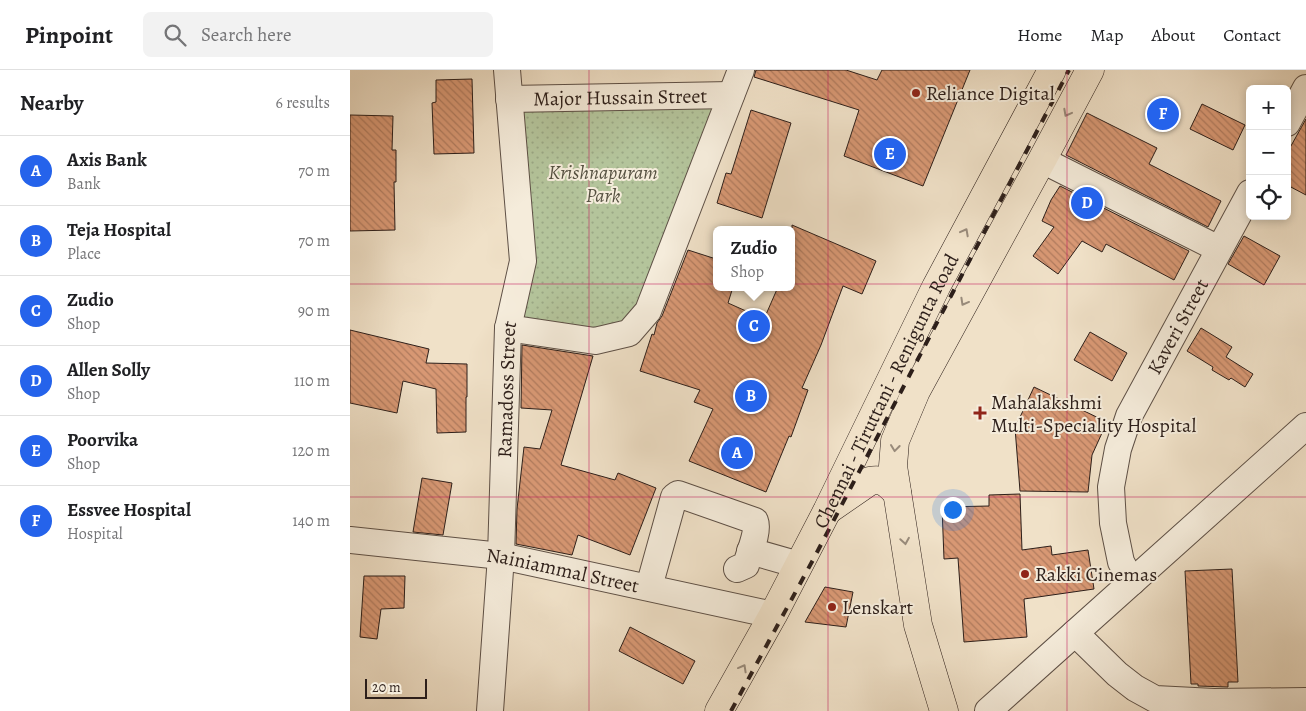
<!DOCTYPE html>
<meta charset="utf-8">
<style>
:root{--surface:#fff;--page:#f2f2f2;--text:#202124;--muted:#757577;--line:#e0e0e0;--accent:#2563eb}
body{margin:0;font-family:Alegreya,serif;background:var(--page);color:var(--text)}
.controls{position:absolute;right:15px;top:15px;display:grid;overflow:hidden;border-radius:8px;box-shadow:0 2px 8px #0003}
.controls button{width:45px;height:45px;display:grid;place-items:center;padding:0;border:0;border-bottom:1px solid var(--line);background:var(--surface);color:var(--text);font:25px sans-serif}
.scale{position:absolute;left:15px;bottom:12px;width:62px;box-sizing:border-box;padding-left:5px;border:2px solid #2d1f1a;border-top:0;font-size:14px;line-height:18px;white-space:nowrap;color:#2d1f1a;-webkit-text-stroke:4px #f5ecdb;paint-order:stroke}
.you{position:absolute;left:602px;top:439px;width:18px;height:18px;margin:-12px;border:4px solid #fff;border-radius:50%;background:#1a73e8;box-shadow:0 0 0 8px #1a73e833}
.badge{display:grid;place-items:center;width:32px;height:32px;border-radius:50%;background:var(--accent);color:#fff;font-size:16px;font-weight:700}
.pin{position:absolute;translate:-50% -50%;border:2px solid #fff;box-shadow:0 1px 5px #0006}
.popup{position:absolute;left:363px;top:156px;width:82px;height:65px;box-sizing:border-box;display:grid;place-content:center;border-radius:8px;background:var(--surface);filter:drop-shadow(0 1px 4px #0005);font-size:16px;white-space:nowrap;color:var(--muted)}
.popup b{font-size:19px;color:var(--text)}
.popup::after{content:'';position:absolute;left:50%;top:100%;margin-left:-10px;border:10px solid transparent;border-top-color:var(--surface)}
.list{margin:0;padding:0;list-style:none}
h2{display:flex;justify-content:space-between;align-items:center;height:65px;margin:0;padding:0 20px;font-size:21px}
h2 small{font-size:16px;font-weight:400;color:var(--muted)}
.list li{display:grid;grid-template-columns:32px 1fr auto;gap:15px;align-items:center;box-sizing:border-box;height:70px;padding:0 20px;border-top:1px solid var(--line)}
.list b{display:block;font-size:19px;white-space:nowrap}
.list p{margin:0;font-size:16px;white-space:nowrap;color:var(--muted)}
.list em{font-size:16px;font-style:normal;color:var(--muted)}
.icon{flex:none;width:28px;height:28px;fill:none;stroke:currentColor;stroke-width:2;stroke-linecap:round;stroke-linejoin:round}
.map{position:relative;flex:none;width:956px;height:641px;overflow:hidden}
header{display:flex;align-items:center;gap:30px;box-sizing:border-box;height:70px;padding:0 25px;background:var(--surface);border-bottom:1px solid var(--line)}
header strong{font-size:24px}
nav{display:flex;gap:28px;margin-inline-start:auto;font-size:18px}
.search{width:350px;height:45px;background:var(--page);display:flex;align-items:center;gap:12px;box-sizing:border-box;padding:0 18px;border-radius:8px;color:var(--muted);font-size:19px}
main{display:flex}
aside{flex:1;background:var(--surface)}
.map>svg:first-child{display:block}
.grass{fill:url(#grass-dots);stroke:#70725a}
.building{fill:url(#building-back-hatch);stroke:#2d1f1a}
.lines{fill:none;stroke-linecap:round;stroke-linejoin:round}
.minor-casing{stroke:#5e5046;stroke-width:28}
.highway-casing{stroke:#2d1f1a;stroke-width:29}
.minor{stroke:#f5ecdb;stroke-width:26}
.highway{stroke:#f0e1c8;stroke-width:28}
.rail{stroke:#2d1f1a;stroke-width:4;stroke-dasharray:9 9;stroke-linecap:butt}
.oneway{stroke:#988a7a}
.grid{fill:none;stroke:#c2185b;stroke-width:1;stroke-opacity:0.55}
.poi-dot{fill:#8f2418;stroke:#f5ecdb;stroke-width:2}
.labels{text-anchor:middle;stroke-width:4;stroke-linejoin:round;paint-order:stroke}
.poi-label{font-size:20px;fill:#2d1f1a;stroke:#f5ecdb;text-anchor:start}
.street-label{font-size:20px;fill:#2d1f1a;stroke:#f5ecdb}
.park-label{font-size:20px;font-style:italic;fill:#565141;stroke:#f5ecdb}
</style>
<header>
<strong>Pinpoint</strong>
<div class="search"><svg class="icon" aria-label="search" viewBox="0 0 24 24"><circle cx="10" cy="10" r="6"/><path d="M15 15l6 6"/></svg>Search here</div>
<nav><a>Home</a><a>Map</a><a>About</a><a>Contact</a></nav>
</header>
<main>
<aside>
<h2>Nearby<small>6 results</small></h2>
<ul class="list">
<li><span class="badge">A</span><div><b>Axis Bank</b><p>Bank</p></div><em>70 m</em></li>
<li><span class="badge">B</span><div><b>Teja Hospital</b><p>Place</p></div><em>70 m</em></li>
<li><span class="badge">C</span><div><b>Zudio</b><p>Shop</p></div><em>90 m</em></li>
<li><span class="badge">D</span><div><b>Allen Solly</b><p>Shop</p></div><em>110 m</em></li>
<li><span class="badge">E</span><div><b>Poorvika</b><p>Shop</p></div><em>120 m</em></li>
<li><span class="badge">F</span><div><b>Essvee Hospital</b><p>Hospital</p></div><em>140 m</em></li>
</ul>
</aside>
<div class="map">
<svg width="956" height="641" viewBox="0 0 956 641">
<defs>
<pattern id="grass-dots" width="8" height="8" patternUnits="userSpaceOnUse" patternTransform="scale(1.25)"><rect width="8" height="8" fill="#b4c49b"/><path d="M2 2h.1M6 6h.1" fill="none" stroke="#9ba885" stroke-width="1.8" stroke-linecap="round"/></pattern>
<pattern id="building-back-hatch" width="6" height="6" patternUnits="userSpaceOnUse" patternTransform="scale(1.25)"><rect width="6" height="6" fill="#d89874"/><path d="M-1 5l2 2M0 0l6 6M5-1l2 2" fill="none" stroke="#b07b5e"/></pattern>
</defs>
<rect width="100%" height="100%" fill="#f0e1c8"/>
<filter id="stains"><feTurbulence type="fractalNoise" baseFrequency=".004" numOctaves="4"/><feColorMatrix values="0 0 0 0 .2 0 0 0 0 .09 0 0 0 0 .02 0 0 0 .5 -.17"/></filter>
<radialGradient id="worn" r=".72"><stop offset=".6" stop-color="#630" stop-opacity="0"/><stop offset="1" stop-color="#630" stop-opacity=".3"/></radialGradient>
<path class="grass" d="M 371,31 L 279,255 L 247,265 L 165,253 L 167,33 Z"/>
<path class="building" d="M 406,0 L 496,0 L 527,10 L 532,0 L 620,0 L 573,116 L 494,86 L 509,40 L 404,7 Z
M 122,9 L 124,83 L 84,84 L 82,33 L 86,32 L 86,10 Z
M 852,34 L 895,55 L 883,80 L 840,59 Z
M 401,40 L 441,53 L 412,148 L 367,133 L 376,103 L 381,104 Z
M 737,43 L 807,78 L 799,94 L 871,131 L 858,157 L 716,85 Z
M 0,45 L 43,46 L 42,80 L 46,80 L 46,112 L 44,112 L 45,160 L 0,161 Z
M 956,49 L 956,125 L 937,115 L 937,83 Z
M 710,116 L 839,181 L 824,210 L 756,174 L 752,182 L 732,171 L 708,204 L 683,186 L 704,157 L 692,151 L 701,130 Z
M 442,155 L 526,191 L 512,224 L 493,216 L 471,275 L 452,318 L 458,320 L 441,367 L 439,366 L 416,422 L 339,391 L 363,339 L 344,332 L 350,320 L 290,301 L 302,264 L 304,265 L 307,253 L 312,246 L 338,180 L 366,189 L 366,217 L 383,217 L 378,233 L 414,249 L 428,217 L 442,217 Z
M 894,166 L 930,186 L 914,215 L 878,194 Z
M 851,258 L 882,277 L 876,287 L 903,304 L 895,317 L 881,308 L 879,310 L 862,300 L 863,297 L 837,281 Z
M 0,260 L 79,279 L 76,293 L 117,294 L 117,327 L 116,327 L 116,362 L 87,363 L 86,319 L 53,311 L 47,343 L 0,333 Z
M 740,262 L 777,283 L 762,311 L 724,290 Z
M 172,275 L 243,286 L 211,395 L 265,410 L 268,403 L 306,418 L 280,485 L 228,465 L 222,485 L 166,474 L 167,439 L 174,377 L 190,379 L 202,340 L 171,338 Z
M 684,317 L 757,352 L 742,385 L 738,422 L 670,421 L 665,358 Z
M 72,408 L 102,413 L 93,465 L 63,462 Z
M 670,424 L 672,480 L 701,476 L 702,485 L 738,480 L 744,519 L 674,529 L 677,567 L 614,572 L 608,488 L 594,489 L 592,437 L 639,436 L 639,425 Z
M 882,499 L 888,612 L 878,612 L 878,617 L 848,616 L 848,614 L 841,614 L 835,501 Z
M 14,506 L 55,506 L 54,538 L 31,539 L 27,569 L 10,567 Z
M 475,517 L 503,522 L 496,557 L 455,552 Z
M 280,557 L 345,591 L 333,614 L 269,581 Z"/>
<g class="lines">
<g class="minor-casing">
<g id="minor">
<path id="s1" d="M 159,29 L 381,25"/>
<path d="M 937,53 L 956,18"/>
<path d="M 692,90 L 869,179"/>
<path d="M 158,258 L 245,271 L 279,263 L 298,241 L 391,0"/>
<path id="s2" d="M 0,470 L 151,486 L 423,545"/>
<path d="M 400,481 L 449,495"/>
<path id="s3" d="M 782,512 L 771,492 L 763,453 L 761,417 L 768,379 L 779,346 L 900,123"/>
<path d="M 299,517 L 324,427 L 328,424 L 405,451 C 409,461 399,484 396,495 L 387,499"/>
<path d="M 725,563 L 767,604 L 785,618 L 805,629 L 864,632 L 956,631"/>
<path id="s4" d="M 140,641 L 151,486 L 158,258 L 173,191 L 157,0"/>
<path d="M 638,641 L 956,356"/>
</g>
</g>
<g class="highway-casing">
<g id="highway">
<path d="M 478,440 L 520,411 C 533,408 538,414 547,423"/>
<path id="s5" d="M 369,641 L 423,545 L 477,441 L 586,217 L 702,0"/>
<path d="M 594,641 L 568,555 L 543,396 L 545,371 L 566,321 L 692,90 L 740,0"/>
</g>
</g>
<use href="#minor" class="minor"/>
<use href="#highway" class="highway"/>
<path class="rail" d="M 381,641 L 464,488 L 719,0"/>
</g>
<defs><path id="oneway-chevron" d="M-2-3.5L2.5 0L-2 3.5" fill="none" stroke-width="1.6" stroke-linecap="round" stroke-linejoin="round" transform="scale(1.25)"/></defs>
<g class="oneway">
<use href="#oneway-chevron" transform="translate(717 43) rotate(118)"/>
<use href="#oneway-chevron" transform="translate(615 162) rotate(-62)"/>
<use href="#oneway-chevron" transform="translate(614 232) rotate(119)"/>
<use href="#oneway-chevron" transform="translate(545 378) rotate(97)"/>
<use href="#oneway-chevron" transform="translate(555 471) rotate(81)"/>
<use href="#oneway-chevron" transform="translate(393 598) rotate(-61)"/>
</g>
<path class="grid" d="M 239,0 L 239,641M 478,0 L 478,641M 717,0 L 717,641M 0,214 L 956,214M 0,427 L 956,427"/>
<g class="poi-dot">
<circle cx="566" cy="23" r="5"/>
<path d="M627.5 335.5h5v5h5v5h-5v5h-5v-5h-5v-5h5z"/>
<circle cx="675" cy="504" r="5"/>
<circle cx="482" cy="537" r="5"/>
</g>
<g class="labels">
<g class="poi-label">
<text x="576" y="30">Reliance Digital</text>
<text x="641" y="339">Mahalakshmi<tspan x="641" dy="23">Multi-Speciality Hospital</tspan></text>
<text x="685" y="511">Rakki Cinemas</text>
<text x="492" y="544">Lenskart</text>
</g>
<g class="street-label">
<text dy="7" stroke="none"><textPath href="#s1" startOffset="111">Major Hussain Street</textPath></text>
<text dy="7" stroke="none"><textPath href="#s3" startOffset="274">Kaveri Street</textPath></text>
<text dy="7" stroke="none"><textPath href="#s4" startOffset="322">Ramadoss Street</textPath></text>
<text dy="7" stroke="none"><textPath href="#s5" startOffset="361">Chennai - Tiruttani - Renigunta Road</textPath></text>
<text dy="7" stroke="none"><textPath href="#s2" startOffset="215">Nainiammal Street</textPath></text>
</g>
<g class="park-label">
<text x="253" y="109">Krishnapuram<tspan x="253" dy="23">Park</tspan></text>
</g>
</g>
<rect width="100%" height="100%" filter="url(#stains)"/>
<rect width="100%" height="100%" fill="url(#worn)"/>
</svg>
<div class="controls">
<button>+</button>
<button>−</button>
<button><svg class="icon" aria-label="locate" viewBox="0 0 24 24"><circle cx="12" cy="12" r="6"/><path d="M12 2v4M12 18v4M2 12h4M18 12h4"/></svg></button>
</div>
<div class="scale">20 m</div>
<div class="you"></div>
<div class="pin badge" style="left:387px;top:383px">A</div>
<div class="pin badge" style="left:401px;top:326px">B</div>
<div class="pin badge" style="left:404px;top:256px">C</div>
<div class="popup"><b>Zudio</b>Shop</div>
<div class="pin badge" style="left:737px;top:133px">D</div>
<div class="pin badge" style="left:540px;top:84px">E</div>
<div class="pin badge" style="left:813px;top:44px">F</div>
</div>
</main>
